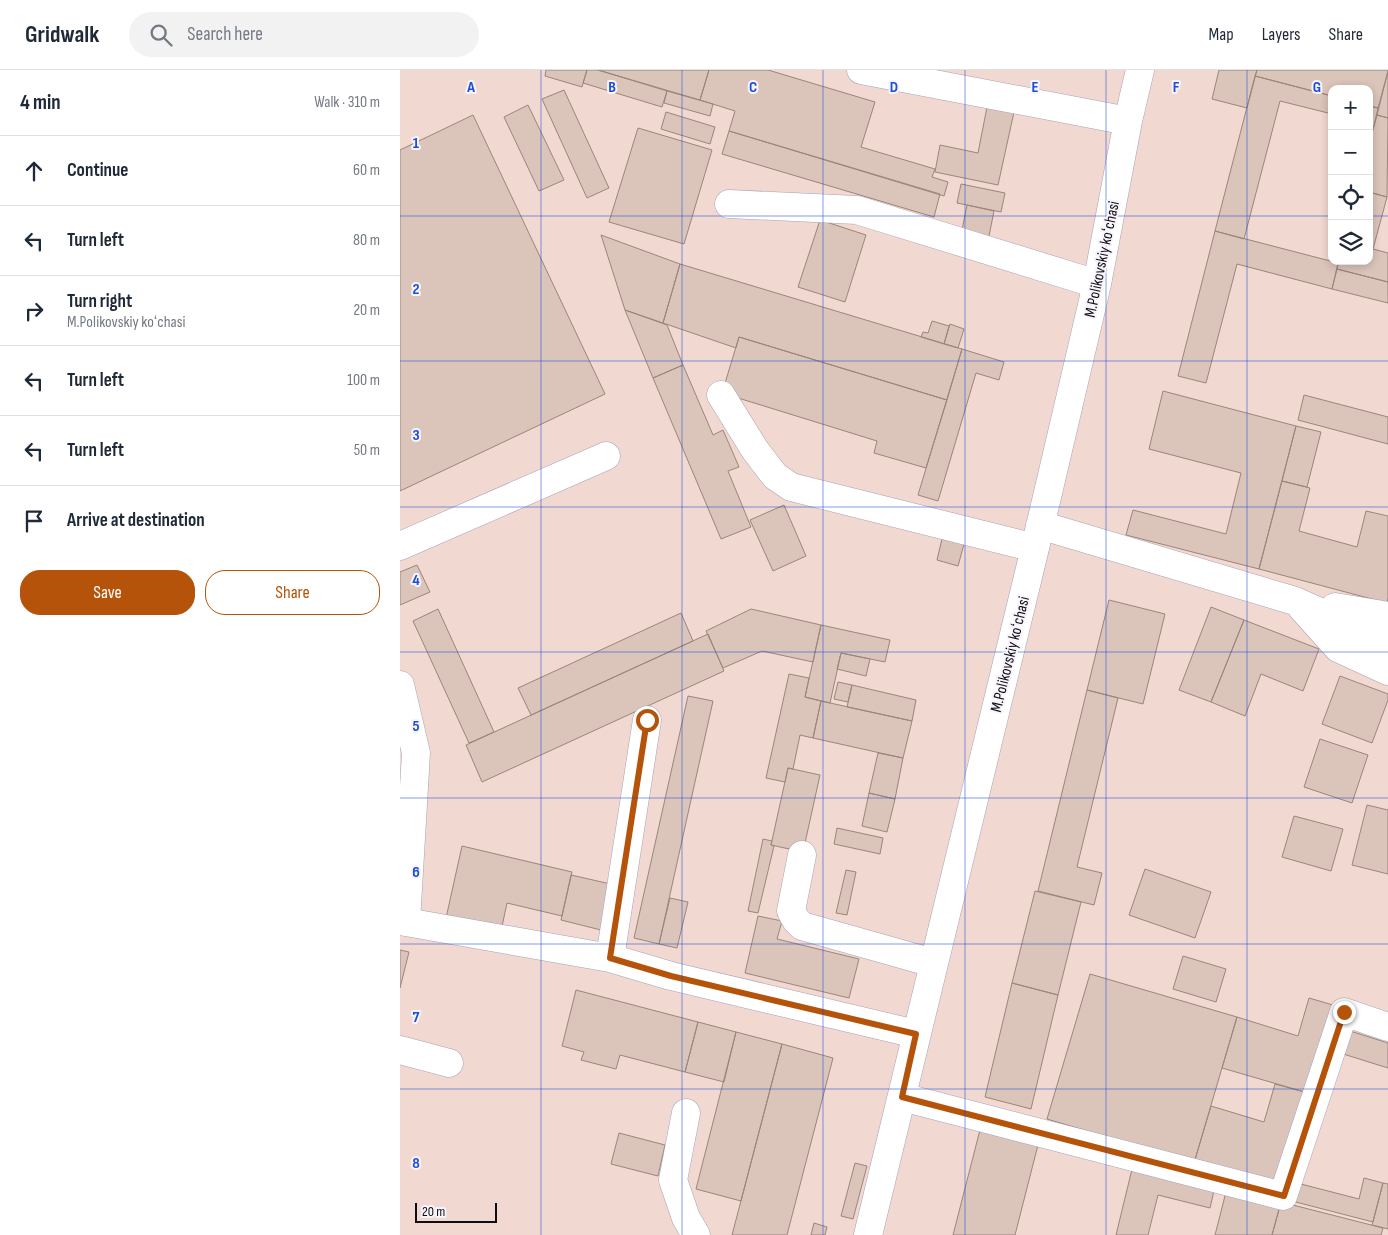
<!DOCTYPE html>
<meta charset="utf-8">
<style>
:root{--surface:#fff;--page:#f2f2f3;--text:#1f2937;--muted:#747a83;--line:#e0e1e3;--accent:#b45309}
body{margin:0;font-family:"Sofia Sans Condensed",sans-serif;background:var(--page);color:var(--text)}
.controls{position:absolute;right:15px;top:15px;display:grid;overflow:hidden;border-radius:10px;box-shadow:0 2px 8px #0003}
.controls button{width:45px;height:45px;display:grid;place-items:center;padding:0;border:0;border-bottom:1px solid var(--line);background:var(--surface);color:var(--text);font:25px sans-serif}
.scale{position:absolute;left:15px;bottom:12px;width:82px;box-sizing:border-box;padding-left:5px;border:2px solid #0f0d14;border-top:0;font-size:14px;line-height:18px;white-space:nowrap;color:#0f0d14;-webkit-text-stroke:4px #f7f4fc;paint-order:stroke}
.stop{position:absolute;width:15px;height:15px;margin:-11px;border:4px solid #b45309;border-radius:50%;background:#fff}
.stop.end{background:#b45309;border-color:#fff;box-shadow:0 1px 5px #0008}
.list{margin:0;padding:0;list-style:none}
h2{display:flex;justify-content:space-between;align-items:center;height:65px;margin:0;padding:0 20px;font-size:21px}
h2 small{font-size:16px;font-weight:400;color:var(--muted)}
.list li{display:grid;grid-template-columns:32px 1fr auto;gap:15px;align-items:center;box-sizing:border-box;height:70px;padding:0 20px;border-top:1px solid var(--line)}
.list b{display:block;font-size:19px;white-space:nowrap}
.list p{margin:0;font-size:16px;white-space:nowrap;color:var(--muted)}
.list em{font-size:16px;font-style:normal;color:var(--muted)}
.actions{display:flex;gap:10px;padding:15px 20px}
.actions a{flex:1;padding:11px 0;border:1px solid var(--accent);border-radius:20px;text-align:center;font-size:18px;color:var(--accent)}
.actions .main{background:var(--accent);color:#fff}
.icon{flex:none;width:28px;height:28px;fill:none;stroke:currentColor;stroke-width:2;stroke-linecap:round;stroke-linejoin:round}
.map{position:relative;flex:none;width:988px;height:1165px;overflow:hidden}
header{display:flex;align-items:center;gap:30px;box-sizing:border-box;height:70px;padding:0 25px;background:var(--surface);border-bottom:1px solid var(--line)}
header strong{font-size:24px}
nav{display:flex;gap:28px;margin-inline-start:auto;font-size:18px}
.search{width:350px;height:45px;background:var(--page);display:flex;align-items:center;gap:12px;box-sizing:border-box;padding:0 18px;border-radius:28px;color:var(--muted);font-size:19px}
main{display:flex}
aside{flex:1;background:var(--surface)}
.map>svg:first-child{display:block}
.industrial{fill:#f1d8d0;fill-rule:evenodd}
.building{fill:#dbc4ba;stroke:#9b857c}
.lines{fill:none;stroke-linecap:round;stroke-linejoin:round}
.minor-casing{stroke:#a9a1b5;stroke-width:29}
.minor{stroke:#fff;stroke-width:28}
.route{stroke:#b45309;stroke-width:6}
.grid{fill:none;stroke:#1d4ed8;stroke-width:1;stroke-opacity:0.55}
.labels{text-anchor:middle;stroke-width:4;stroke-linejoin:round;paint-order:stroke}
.street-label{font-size:16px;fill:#0f0d14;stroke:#f7f4fc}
.grid-label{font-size:16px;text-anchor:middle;font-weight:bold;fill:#1d4ed8;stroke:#f7f4fc;stroke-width:4;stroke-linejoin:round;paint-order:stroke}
</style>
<header>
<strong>Gridwalk</strong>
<div class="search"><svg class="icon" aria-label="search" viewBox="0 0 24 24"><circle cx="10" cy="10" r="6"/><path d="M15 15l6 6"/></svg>Search here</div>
<nav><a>Map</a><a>Layers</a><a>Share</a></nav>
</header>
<main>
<aside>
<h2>4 min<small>Walk · 310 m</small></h2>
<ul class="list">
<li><svg class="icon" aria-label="ahead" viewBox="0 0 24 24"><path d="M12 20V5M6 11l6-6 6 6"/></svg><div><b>Continue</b></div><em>60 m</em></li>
<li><svg class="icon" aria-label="left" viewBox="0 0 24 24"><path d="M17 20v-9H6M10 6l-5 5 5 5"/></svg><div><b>Turn left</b></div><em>80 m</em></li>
<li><svg class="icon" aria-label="right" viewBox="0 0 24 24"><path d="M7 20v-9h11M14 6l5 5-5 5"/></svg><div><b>Turn right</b><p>M.Polikovskiy koʻchasi</p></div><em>20 m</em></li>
<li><svg class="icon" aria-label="left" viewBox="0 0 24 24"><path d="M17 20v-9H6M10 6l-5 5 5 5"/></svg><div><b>Turn left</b></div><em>100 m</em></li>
<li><svg class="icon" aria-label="left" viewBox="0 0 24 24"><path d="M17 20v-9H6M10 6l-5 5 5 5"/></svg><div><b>Turn left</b></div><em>50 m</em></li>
<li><svg class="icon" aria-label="arrive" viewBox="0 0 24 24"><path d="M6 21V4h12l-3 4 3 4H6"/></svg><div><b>Arrive at destination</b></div></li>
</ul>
<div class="actions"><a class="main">Save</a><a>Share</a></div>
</aside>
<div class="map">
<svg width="988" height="1165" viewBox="0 0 988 1165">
<rect width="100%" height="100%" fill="#ece4f9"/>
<path class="industrial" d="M 0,0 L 988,0 L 988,1165 L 0,1165 ZM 932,19 L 969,19 L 969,191 L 932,191 Z"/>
<path class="building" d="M 146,0 L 187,0 L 182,17 L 145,6 Z
M 187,0 L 198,0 L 267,21 L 262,37 L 183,13 Z
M 198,0 L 309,0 L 300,30 Z
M 309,0 L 368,0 L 475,32 L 461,77 L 535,99 L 532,107 L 548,112 L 544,126 L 329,61 L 335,41 L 300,30 Z
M 819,0 L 857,0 L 847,38 L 812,29 Z
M 857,0 L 988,0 L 988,1 L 978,38 L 969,36 L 969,19 L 932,19 L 932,26 L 855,6 Z
M 988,1 L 988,48 L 977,45 Z
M 855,6 L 932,26 L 932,44 L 880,31 L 844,169 L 815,161 Z
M 164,20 L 209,118 L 187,128 L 142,29 Z
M 267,21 L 313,34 L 310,46 L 264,33 Z
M 128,35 L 164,110 L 139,121 L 104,47 Z
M 969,36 L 978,38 L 974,56 L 969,54 Z
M 587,37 L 614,42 L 598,115 L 535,102 L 540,75 L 578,83 Z
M 266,42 L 315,57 L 310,74 L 261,59 Z
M 73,45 L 205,324 L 0,421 L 0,80 Z
M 977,45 L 988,48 L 987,127 L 969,122 L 969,74 Z
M 238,58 L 312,80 L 284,174 L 209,152 Z
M 329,61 L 540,124 L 534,147 L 322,84 Z
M 561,114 L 605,123 L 601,142 L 557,133 Z
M 969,122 L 987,127 L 973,179 L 988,183 L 988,212 L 937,199 L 939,191 L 969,191 Z
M 567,135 L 594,141 L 587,176 L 560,170 Z
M 420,150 L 466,165 L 445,232 L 398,217 Z
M 815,161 L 938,193 L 932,219 L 837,194 L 806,313 L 778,306 Z
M 201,165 L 280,194 L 263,253 L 225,240 Z
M 280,194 L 562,279 L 547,330 L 339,267 L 336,278 L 263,253 Z
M 937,199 L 988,212 L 988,233 L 932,219 Z
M 225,240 L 267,255 L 283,295 L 253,308 Z
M 532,251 L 549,256 L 544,274 L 521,267 L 523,262 L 528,263 Z
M 550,254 L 564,259 L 558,278 L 544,274 Z
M 339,267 L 547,330 L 526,398 L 474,383 L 477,371 L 322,323 Z
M 562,279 L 604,292 L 599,310 L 576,303 L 538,431 L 518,425 Z
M 283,295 L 313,365 L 323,360 L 339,397 L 328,401 L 351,457 L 321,469 L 253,308 Z
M 763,321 L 896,356 L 859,499 L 726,465 L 733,440 L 826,464 L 841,403 L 749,379 Z
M 904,325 L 988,347 L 988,374 L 898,350 Z
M 896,356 L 921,362 L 907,417 L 882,411 Z
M 882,411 L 910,418 L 899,461 L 957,477 L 966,441 L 988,446 L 988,528 L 987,533 L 859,499 Z
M 384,435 L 406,486 L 373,501 L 350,450 Z
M 542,469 L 564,474 L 558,496 L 537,490 Z
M 17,495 L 30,522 L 0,535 L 0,502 Z
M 709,530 L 765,544 L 743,634 L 687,620 Z
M 811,537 L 844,550 L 811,632 L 779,620 Z
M 38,539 L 94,662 L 69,673 L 13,551 Z
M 351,539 L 421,555 L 413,592 L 362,581 L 323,598 L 306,561 Z
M 281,543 L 293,571 L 131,645 L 118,618 Z
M 844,550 L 919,579 L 903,621 L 861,604 L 845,646 L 811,632 Z
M 421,555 L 490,570 L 485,592 L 441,583 L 430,633 L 405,627 Z
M 308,564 L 324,601 L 82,712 L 66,675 Z
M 441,583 L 470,589 L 466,606 L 437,599 Z
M 389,604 L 409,608 L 405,627 L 421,631 L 413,668 L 400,665 L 393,699 L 388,698 L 385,712 L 366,708 Z
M 940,606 L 988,624 L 988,630 L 972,673 L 922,654 Z
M 438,612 L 452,615 L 448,632 L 434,629 Z
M 452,615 L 516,630 L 512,651 L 447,637 Z
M 687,620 L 718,628 L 677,797 L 702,803 L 694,835 L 638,821 Z
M 288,626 L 313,631 L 259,874 L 234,868 Z
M 421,631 L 512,651 L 503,688 L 413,668 Z
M 920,669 L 968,685 L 952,733 L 904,717 Z
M 478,683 L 503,688 L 495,729 L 469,723 Z
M 388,698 L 420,705 L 403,782 L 371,775 Z
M 469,723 L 495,729 L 487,762 L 462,756 Z
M 967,735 L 988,740 L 988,804 L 952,795 Z
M 894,746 L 943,759 L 931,801 L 882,787 Z
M 437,758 L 483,768 L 480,784 L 434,774 Z
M 363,769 L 372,771 L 371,775 L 374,776 L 358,843 L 348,841 Z
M 62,776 L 172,802 L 162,846 L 107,833 L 101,861 L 46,848 Z
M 745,799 L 811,822 L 795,868 L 729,845 Z
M 446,800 L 456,802 L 447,845 L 436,843 Z
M 171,805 L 215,815 L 205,861 L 161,850 Z
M 635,821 L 681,832 L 658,925 L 612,913 Z
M 270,828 L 288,832 L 277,878 L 259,874 Z
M 358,846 L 382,851 L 377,869 L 459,889 L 449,928 L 345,903 Z
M 0,880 L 9,882 L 0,918 Z
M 783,886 L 826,899 L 816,932 L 773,919 Z
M 690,904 L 837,947 L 794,1093 L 647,1049 Z
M 612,913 L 658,925 L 631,1039 L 585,1027 Z
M 176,920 L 298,952 L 285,1002 L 220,985 L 216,999 L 181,990 L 184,982 L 162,976 Z
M 909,928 L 933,935 L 908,1023 L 822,998 L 837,947 L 898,966 Z
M 298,952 L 336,962 L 324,1012 L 285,1002 Z
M 947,960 L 988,973 L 988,998 L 940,983 Z
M 336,962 L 382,974 L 341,1131 L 296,1119 Z
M 382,974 L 433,988 L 387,1165 L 332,1165 Z
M 875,1014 L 908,1023 L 879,1119 L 794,1093 L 811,1036 L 864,1052 Z
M 581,1056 L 639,1071 L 615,1165 L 553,1165 Z
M 219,1063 L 265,1075 L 258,1106 L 211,1094 Z
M 734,1091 L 816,1112 L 810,1138 L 758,1125 L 748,1165 L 716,1165 Z
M 455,1093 L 467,1096 L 453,1149 L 441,1146 Z
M 964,1108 L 983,1113 L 973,1152 L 892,1131 L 897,1113 L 959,1129 Z
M 983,1113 L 988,1114 L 988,1159 L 972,1155 Z
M 827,1118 L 881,1132 L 872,1165 L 815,1165 Z
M 881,1132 L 983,1158 L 981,1165 L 872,1165 Z
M 414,1153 L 427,1157 L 425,1165 L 411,1165 Z"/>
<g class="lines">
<g class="minor-casing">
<path id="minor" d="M 461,0 L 728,51
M 329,134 L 457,140 L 697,214
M 321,325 L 355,380 L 375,406 L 391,417 L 635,478
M 640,455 L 895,531 L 988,572
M 0,476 L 206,386
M 935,537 L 988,546
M 902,538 L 938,578 L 988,601
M 0,615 L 16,683 L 6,852
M 402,785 L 391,841 L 396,850 L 402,856 L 533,893
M 0,850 L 6,852 L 210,888 L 271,906 L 516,964
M 210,888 L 247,650
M 0,980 L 49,993
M 502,1027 L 883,1126 L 944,942 L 988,957
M 286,1043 L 273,1110 L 286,1148 L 296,1165
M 468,1165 L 635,478 L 697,214 L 728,51 L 740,0"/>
</g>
<use href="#minor" class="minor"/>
</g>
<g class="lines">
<path class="route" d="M 247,650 L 210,888 L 271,906 L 516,964 L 502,1027 L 884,1126 L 944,942"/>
</g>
<path class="grid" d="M 141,0 L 141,1165M 282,0 L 282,1165M 423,0 L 423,1165M 565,0 L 565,1165M 706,0 L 706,1165M 847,0 L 847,1165M 0,146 L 932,146M 969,146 L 988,146M 0,291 L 988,291M 0,437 L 988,437M 0,582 L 988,582M 0,728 L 988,728M 0,874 L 988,874M 0,1019 L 988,1019"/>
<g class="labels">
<g class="street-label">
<text transform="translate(701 189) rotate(-78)" y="6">M.Polikovskiy koʻchasi</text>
<text transform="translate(609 584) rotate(-76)" y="6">M.Polikovskiy koʻchasi</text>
</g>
</g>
<g class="grid-label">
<text x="71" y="22">A</text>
<text x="212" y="22">B</text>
<text x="353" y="22">C</text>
<text x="494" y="22">D</text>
<text x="635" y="22">E</text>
<text x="776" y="22">F</text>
<text x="917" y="22">G</text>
<text x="16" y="78">1</text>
<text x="16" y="224">2</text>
<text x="16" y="370">3</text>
<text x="16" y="515">4</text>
<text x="16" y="661">5</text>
<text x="16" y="807">6</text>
<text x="16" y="952">7</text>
<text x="16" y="1098">8</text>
</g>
</svg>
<div class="controls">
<button>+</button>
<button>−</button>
<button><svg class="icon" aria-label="locate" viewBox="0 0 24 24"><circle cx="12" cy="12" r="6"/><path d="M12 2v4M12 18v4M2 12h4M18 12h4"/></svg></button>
<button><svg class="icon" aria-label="layers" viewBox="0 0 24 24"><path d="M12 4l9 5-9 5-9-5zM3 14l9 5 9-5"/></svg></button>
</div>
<div class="scale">20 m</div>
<div class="stop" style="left:247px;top:650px"></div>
<div class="stop end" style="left:944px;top:942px"></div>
</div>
</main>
